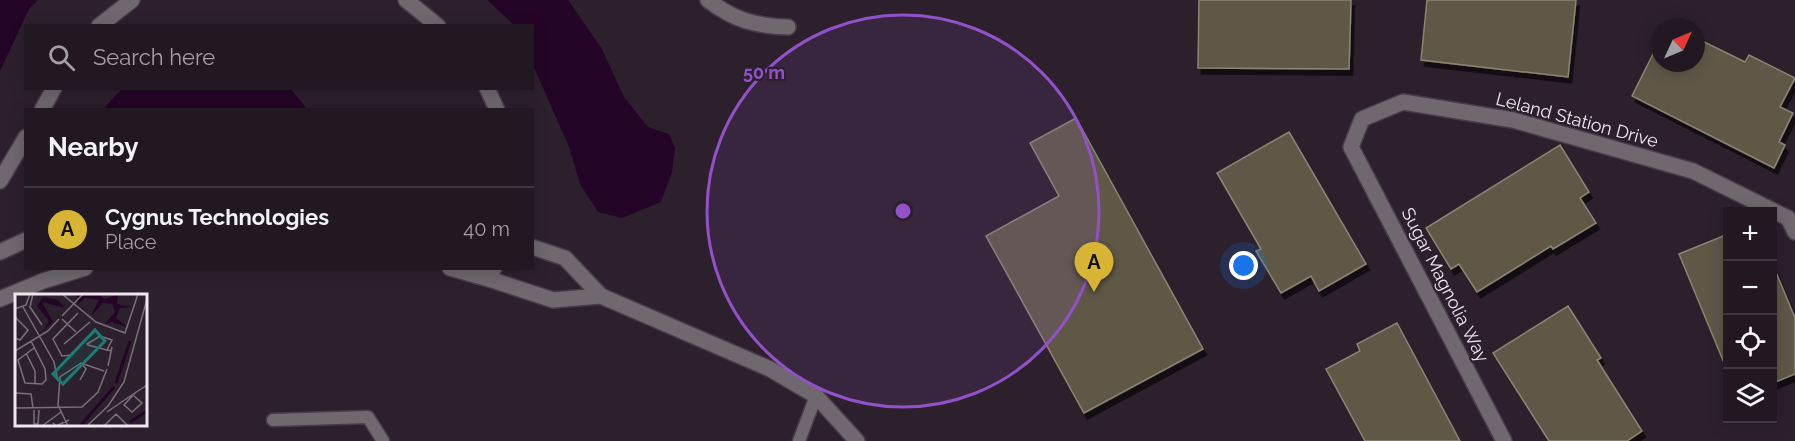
<!DOCTYPE html>
<html lang="en">
<head>
<meta charset="utf-8">
<style>
  :root { --surface:#211821; --page:#2d252e; --text:#f1f3f6; --muted:#a2a0a5; --line:#3e373f; --accent:#d7b434 }
  body { margin:0; font-family:Raleway,sans-serif; background:var(--page); color:var(--text) }
  .controls { position:absolute; right:18px; bottom:18px; display:grid; overflow:hidden; border-radius:0px; box-shadow:0 3px 15px #0003 }
  .controls button { width:54px; height:54px; display:grid; place-items:center; padding:0; border:0; border-bottom:2px solid var(--line); background:var(--surface); color:var(--text); font:30px sans-serif }
  .compass { position:absolute; left:1651px; top:18px; width:54px; height:54px; border-radius:50%; background:var(--surface); box-shadow:0 3px 15px #0003; rotate:46deg }
  .you { position:absolute; left:1244px; top:266px; width:21px; height:21px; margin:-15px; border:4px solid #fff; border-radius:50%; background:#1a73e8; box-shadow:0 0 0 9px #1a73e833 }
  .badge { display:grid; place-items:center; width:39px; height:39px; border-radius:50%; background:var(--accent); color:#111; font-size:20px; font-weight:700 }
  .pin { position:absolute; translate:-50% -50px; filter:drop-shadow(0 2px 3px #0008) }
  .pin::after { content:''; position:absolute; top:32px; width:21px; height:18px; background:inherit; clip-path:polygon(0 0,100% 0,50% 100%) }
  .list { margin:0; padding:0; list-style:none }
  h2 { display:flex; justify-content:space-between; align-items:center; height:78px; margin:0; padding:0 24px; font-size:26px }
  h2 small { font-size:20px; font-weight:400; color:var(--muted) }
  .list li { display:grid; grid-template-columns:39px 1fr auto; gap:18px; align-items:center; box-sizing:border-box; height:84px; padding:0 24px; border-top:2px solid var(--line) }
  .list b { display:block; font-size:22px; white-space:nowrap }
  .list p { margin:0; font-size:20px; white-space:nowrap; color:var(--muted) }
  .list em { font-size:20px; font-style:normal; color:var(--muted) }
  .icon { flex:none; width:33px; height:33px; fill:none; stroke:currentColor; stroke-width:2; stroke-linecap:round; stroke-linejoin:round }
  .map { position:relative; flex:none; width:1795px; height:441px; overflow:hidden }
  .search { position:absolute; background:var(--surface); box-shadow:0 3px 15px #0003; left:24px; top:24px; width:510px; height:66px; display:flex; align-items:center; gap:15px; box-sizing:border-box; padding:0 21px; border-radius:0px; color:var(--muted); font-size:22px }
  .panel { position:absolute; background:var(--surface); box-shadow:0 3px 15px #0003; left:24px; top:108px; width:510px; height:162px; border-radius:0px }
  .map>svg:first-child { display:block }
  .water { fill:#250527 }
  .building { fill:#5e5847; stroke:#8b8572; stroke-width:1.5; filter:url(#shadow) }
  .lines { fill:none; stroke-linecap:round; stroke-linejoin:round }
  .service-casing { stroke:#473c47; stroke-width:15 }
  .minor-casing { stroke:#473c47; stroke-width:18 }
  .tertiary-casing { stroke:#473c47; stroke-width:18 }
  .service { stroke:#6f696f; stroke-width:12 }
  .minor { stroke:#6f696f; stroke-width:15 }
  .tertiary { stroke:#6f696f; stroke-width:15 }
  .ring { fill:none; stroke:#9251c9; stroke-width:3 }
  .labels { text-anchor:middle; stroke-width:4.5; stroke-linejoin:round; paint-order:stroke }
  .street-label { font-size:18px; fill:#efe7ef; stroke:#2c202c }
  .inset-river { fill:none; stroke:#250527; stroke-width:3 }
  .inset-road { fill:none; stroke:#7a707a; stroke-width:1.5 }
  .view { fill:#1a7c74; fill-opacity:0.15; stroke:#1a7c74; stroke-width:3 }
  .inset-edge { fill:none; stroke:#efe7ef; stroke-width:3 }
  .centre { fill:#9251c9; stroke:#2c202c; stroke-width:3 }
  .ring-label { font-size:18px; text-anchor:middle; font-weight:bold; fill:#9251c9; stroke:#2c202c; stroke-width:4.5; stroke-linejoin:round; paint-order:stroke }
</style>
</head>
<body>
<div class="map">
<svg width="1795" height="441" viewBox="0 0 1795 441">
  <defs>
    <filter id="shadow"><feDropShadow dx="3.5" dy="6" stdDeviation="0" flood-color="#0009"/></filter>
  </defs>
  <rect width="100%" height="100%" fill="#2c202c"/>
  <path class="water" d="M0 0H38L29 9 0 71Z
    M487 0H568L602 49 624 97 648 127 669 134 675 148 672 172 661 202 622 218 598 212 580 184 569 147 533 65 532 26 514 25Z
    M122 89H291L307 109H103Z"/>
  <path class="building" d="M1199 0H1351L1349 69 1198 68Z
    M1427 0H1576L1568 77 1421 60Z
    M1696 38 1745 62 1749 55 1795 78 1780 107 1793 113 1779 142 1785 145 1774 168 1632 96 1660 40V63H1696Z
    M1076 118 1203 349 1084 413 986 236 1059 196 1030 143Z
    M1289 132 1366 264 1319 291 1311 276 1281 293 1256 251 1261 249 1217 173Z
    M1560 145 1589 192 1580 198 1596 223 1553 249 1551 246 1477 292 1459 264 1451 269 1426 228Z
    M1728 234V370H1727L1679 254Z
    M1773 265 1795 318V374L1773 383Z
    M1568 306 1601 358 1597 360 1642 431 1627 441H1549L1493 353Z
    M1397 323 1460 441H1365L1326 369 1360 351 1357 344Z"/>
  <g class="lines">
    <defs>
      <path id="service" d="M273 420 368 417 383 441
        M799 441 816 396"/>
      <path id="minor" d="M708 0C734 20 755 26 788 27
        M532 247 565 258 601 296 770 369 816 396 857 441
        M489 279 553 300 601 296
        M1504 441 1351 147 1362 119 1403 102 1513 120 1693 171 1788 218 1795 232"/>
      <path id="tertiary" d="M406 0 438 26
        M99 26 132 0
        M487 88 497 110
        M42 110 54 88
        M0 181 26 137
        M0 252 26 240
        M450 268 489 279 494 268
        M0 299 43 281 85 268"/>
    </defs>
    <use href="#service" class="service-casing"/>
    <use href="#minor" class="minor-casing"/>
    <use href="#tertiary" class="tertiary-casing"/>
    <use href="#service" class="service"/>
    <use href="#minor" class="minor"/>
    <use href="#tertiary" class="tertiary"/>
  </g>
  <circle cx="903" cy="211" r="196" fill="#9251c9" fill-opacity=".12"/>
  <circle class="ring" cx="903" cy="211" r="196"/>
  <g class="labels">
    <g class="street-label">
      <text transform="translate(1577 120) rotate(15)" y="6">Leland Station Drive</text>
      <text transform="translate(1445 285) rotate(63)" y="6">Sugar Magnolia Way</text>
    </g>
  </g>
  <g transform="translate(15 294)">
    <rect width="132" height="132" fill="#2c202c"/>
    <path d="M59 0H83L90 5 103 0 102 10 117 13 105 14 101 24 112 33 97 28 90 30 100 18 97 10 88 9 76 22 84 6 70 4 62 11 64 5ZM28 3 43 6 50 14 27 8 38 28 29 36 34 27 22 12Z" fill="#250527"/>
    <path class="inset-river" d="M101 89 115 47M115 128 132 117M65 132 99 93"/>
    <path class="inset-road" d="M18 0 15 13 27 31M47 0 81 28 110 39 123 0M8 13 39 68 43 87M0 15 11 11 15 0M47 22 68 0M0 23 13 36 5 46 0 44M47 25 61 38M16 47 30 75 31 86 27 90 10 89 3 66 19 54M49 50 75 28M92 56 97 46 85 42 72 50 73 51 92 56 97 57M0 57 33 37 44 25M11 59 20 77V90M57 61 47 62 38 45 63 19M93 72 97 53M65 86 71 75 67 70M0 99 16 100 18 114M119 102 127 109 117 118 109 111 121 98M108 107 132 91M0 114 67 113 83 98 92 75M19 116V130H23L24 116M92 118 108 107M38 129 41 132 54 126M27 132 46 118M53 132 43 111 45 83 66 69 89 77M72 132 93 112 109 88 132 5M89 132 101 120 113 132"/>
    <path class="view" d="M80 36 90 47 48 90 38 80Z"/>
    <rect width="132" height="132" class="inset-edge"/>
  </g>
  <circle cx="903" cy="211" r="9" class="centre"/>
  <g class="ring-label">
    <text x="764" y="79">50 m</text>
  </g>
</svg>
<div class="controls">
<button>+</button>
<button>−</button>
<button><svg class="icon" aria-label="locate" viewBox="0 0 24 24"><circle cx="12" cy="12" r="6"/><path d="M12 2v4M12 18v4M2 12h4M18 12h4"/></svg></button>
<button><svg class="icon" aria-label="layers" viewBox="0 0 24 24"><path d="M12 4l9 5-9 5-9-5zM3 14l9 5 9-5"/></svg></button>
</div>
<svg class="compass" viewBox="-18 -18 36 36"><path d="M0-13l5 13h-10z" fill="#e53935"/><path d="M0 13l5-13h-10z" fill="#a2a0a5"/></svg>
<div class="you"></div>
<div class="pin badge" style="left:1094px;top:292px">A</div>
<div class="search"><svg class="icon" aria-label="search" viewBox="0 0 24 24"><circle cx="10" cy="10" r="6"/><path d="M15 15l6 6"/></svg>Search here</div>
<section class="panel">
<h2>Nearby<small></small></h2>
<ul class="list">
<li><span class="badge">A</span><div><b>Cygnus Technologies</b><p>Place</p></div><em>40 m</em></li>
</ul>
</section>
</div>
</body>
</html>
